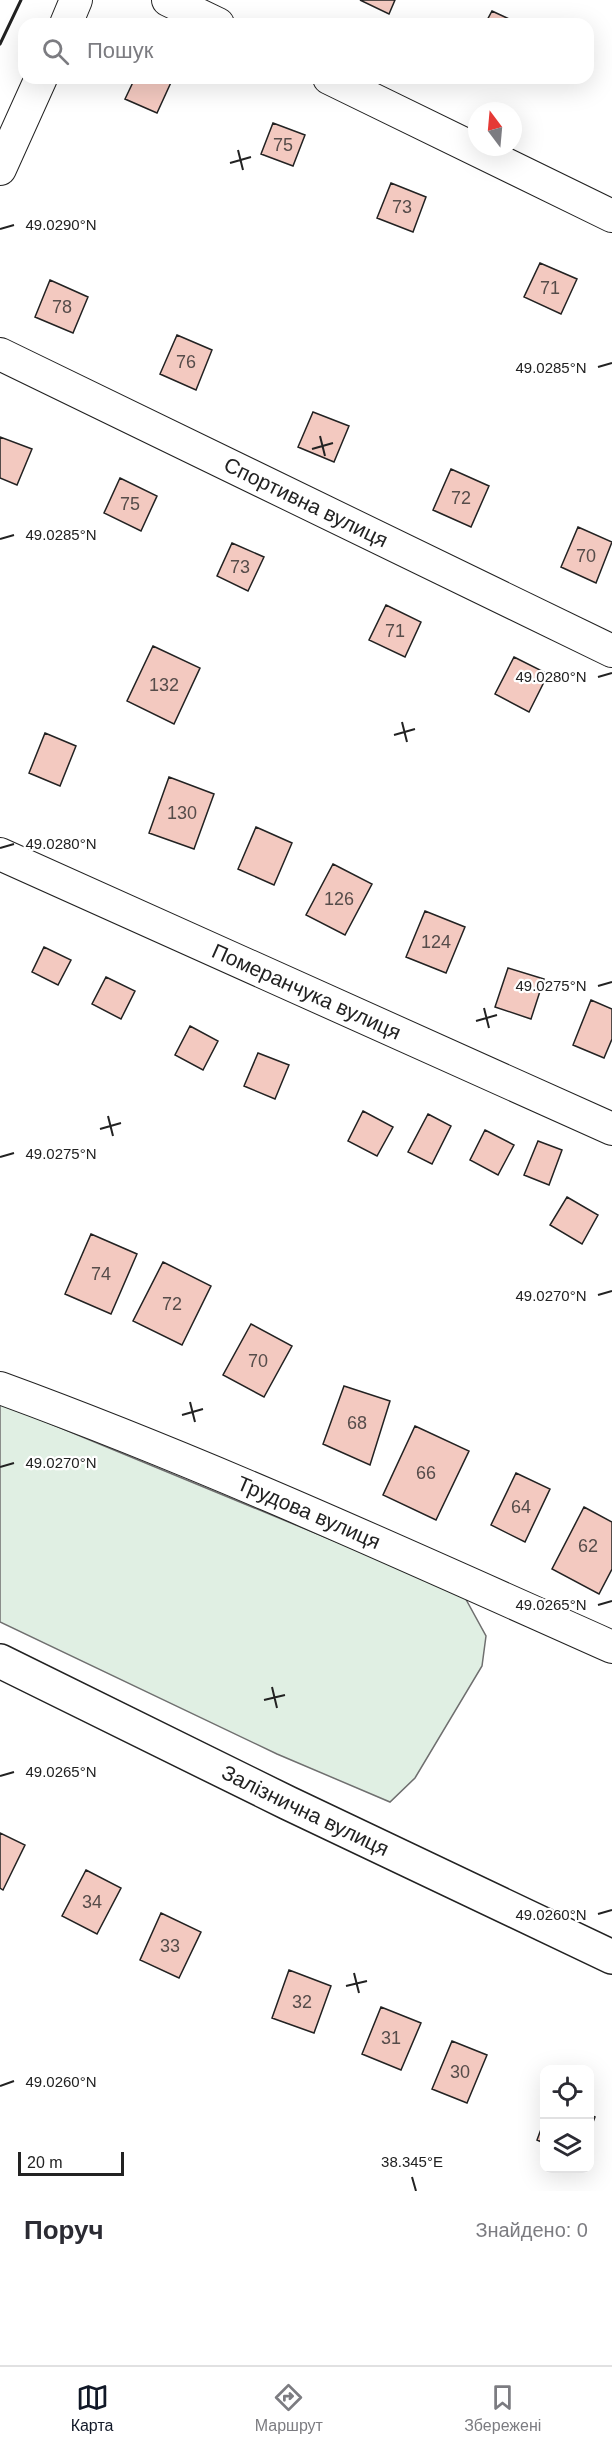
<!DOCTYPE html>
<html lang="uk">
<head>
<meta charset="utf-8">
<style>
  :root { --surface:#fff; --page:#f2f2f3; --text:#2b2b33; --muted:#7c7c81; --line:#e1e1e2; --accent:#111827 }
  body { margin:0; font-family:Helvetica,sans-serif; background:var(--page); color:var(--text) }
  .controls { position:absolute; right:18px; bottom:18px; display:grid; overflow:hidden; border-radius:12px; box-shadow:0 6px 24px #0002 }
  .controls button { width:54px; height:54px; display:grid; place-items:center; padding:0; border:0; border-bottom:2px solid var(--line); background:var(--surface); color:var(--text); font:30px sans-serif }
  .compass { position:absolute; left:468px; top:102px; width:54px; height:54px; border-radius:50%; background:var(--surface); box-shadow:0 6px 24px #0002; rotate:344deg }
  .scale { position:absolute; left:18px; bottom:15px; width:106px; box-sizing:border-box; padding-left:6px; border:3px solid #222; border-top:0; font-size:16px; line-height:21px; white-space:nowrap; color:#222; -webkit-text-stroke:4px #fff; paint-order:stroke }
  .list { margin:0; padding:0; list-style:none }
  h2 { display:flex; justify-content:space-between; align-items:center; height:78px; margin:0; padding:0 24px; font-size:26px }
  h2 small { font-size:20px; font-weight:400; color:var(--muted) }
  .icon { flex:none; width:33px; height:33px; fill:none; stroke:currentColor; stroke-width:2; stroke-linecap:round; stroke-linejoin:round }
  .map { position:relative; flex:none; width:612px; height:2191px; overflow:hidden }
  .search { position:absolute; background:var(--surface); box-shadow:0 6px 24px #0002; left:18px; right:18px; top:18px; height:66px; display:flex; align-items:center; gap:15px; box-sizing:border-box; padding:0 21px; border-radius:18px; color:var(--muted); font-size:22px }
  .sheet { height:174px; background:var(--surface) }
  nav { display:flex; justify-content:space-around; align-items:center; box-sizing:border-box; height:84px; border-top:2px solid var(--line); background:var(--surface); font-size:16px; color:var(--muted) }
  nav a { display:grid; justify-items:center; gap:3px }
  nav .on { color:var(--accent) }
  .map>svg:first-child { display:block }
  .green { fill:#e0efe3; stroke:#6f6f6f; stroke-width:1.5 }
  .building { fill:#f3c9c0; stroke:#222; stroke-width:1.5 }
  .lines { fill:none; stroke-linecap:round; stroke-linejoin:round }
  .minor-casing { stroke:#222; stroke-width:34 }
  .primary-casing { stroke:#222; stroke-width:36 }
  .minor { stroke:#fff; stroke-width:32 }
  .primary { stroke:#fff; stroke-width:33 }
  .wall { stroke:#222; stroke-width:3 }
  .ticks { fill:none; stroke:#222; stroke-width:2 }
  .labels { text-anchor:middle; stroke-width:4.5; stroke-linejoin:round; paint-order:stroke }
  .number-label { font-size:18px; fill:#564c4a }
  .street-label { font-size:21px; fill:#222; stroke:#fff }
  .ticks-label { font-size:15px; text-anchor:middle; fill:#222; stroke:#fff; stroke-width:4.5; stroke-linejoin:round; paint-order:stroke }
</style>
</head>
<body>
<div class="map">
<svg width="612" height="2191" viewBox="0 0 612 2191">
  <rect width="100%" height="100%" fill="#fff"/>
  <path class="green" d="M0 1403 463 1594 486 1636 482 1666 415 1778 390 1802 277 1754 0 1622Z"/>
  <path class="building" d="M360 0H395L389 14Z
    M492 11 520 24H485Z
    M135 78H173L157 113 125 99Z
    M273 123 305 135 293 166 261 154Z
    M391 183 426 197 413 232 377 218Z
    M540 263 577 279 561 314 524 297Z
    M50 280 88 297 73 333 35 317Z
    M177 335 212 350 196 390 160 374Z
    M313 412 349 426 334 462 298 447Z
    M0 437 32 449 17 485 0 478Z
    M451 469 489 486 471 527 433 510Z
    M120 478 157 496 141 531 104 513Z
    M578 527 612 542 596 583 561 567Z
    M232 543 264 557 248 591 217 576Z
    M386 605 421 622 405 657 369 640Z
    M153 646 200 668 174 724 127 701Z
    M514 657 548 674 529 712 495 694Z
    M45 733 76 746 60 786 29 773Z
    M169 777 214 794 194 849 149 833Z
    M256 827 292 843 274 885 238 869Z
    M333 864 372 884 345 935 306 915Z
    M425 911 465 927 446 973 406 957Z
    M44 947 71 960 58 985 32 972Z
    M508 968 544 979 531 1019 495 1007Z
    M106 977 135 991 121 1019 92 1004Z
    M591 1000 612 1009V1039L604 1058 573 1045Z
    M190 1026 218 1041 203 1070 175 1055Z
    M258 1053 289 1065 275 1099 244 1086Z
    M363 1111 393 1127 377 1156 348 1141Z
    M428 1114 451 1126 432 1164 408 1152Z
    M485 1130 514 1145 498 1175 470 1160Z
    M538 1141 562 1150 549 1185 524 1175Z
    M567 1197 598 1215 582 1244 550 1225Z
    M91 1234 137 1254 111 1314 65 1294Z
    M163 1262 211 1286 182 1345 133 1321Z
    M251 1324 292 1346 264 1397 223 1375Z
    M344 1386 390 1401 370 1465 323 1444Z
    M415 1426 469 1451 436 1520 383 1495Z
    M516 1473 550 1489 525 1542 491 1525Z
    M584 1507 612 1522V1569L599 1594 552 1569Z
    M0 1833 25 1845 3 1890 0 1888Z
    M86 1870 121 1888 97 1934 62 1916Z
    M161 1913 201 1932 179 1978 140 1960Z
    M289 1970 331 1986 314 2033 272 2018Z
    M381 2007 421 2023 401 2070 362 2054Z
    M452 2041 487 2055 467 2103 432 2089Z
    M590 2115 595 2117 590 2130Z
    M544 2121V2143L537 2140Z"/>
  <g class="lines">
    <defs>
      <g id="minor">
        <path d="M168 0 218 24"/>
        <path d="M66 24 76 0"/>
        <path d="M329 78 612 216"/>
        <path d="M0 169 41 78"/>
        <path id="s1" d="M0 354 612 651"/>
        <path id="s2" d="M0 854 612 1129"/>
        <path id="s3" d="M0 1388C208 1464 410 1557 612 1647"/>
      </g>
      <g id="primary">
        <path id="s4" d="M0 1661 288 1803 612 1957"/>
      </g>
    </defs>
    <use href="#minor" class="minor-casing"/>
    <use href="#primary" class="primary-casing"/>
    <use href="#minor" class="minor"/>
    <use href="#primary" class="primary"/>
    <path class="wall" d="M0 44 21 0"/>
  </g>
  <path class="ticks" d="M238 150 243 170M230 163 251 157M0 229 14 225M598 367 612 363M320 436 325 456M312 449 333 443M0 539 14 535M598 677 612 673M402 722 407 742M394 735 415 729M0 848 14 844M598 986 612 982M484 1008 489 1028M476 1021 497 1015M108 1116 113 1136M100 1129 121 1123M0 1157 14 1153M598 1295 612 1291M190 1402 195 1422M182 1415 203 1409M0 1467 14 1463M598 1605 612 1601M272 1687 277 1708M264 1700 285 1695M0 1776 14 1772M598 1914 612 1910M354 1973 359 1993M346 1986 367 1981M0 2086 14 2081M412 2177 416 2191"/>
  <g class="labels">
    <g class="number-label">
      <text x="283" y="151">75</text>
      <text x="402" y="213">73</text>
      <text x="550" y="294">71</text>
      <text x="62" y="313">78</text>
      <text x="186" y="368">76</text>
      <text x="461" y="504">72</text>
      <text x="130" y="510">75</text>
      <text x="586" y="562">70</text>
      <text x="240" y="573">73</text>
      <text x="395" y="637">71</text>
      <text x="164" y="691">132</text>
      <text x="182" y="819">130</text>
      <text x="339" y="905">126</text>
      <text x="436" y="948">124</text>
      <text x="101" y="1280">74</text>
      <text x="172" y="1310">72</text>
      <text x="258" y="1367">70</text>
      <text x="357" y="1429">68</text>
      <text x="426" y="1479">66</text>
      <text x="521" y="1513">64</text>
      <text x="588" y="1552">62</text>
      <text x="92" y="1908">34</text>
      <text x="170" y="1952">33</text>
      <text x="302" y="2008">32</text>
      <text x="391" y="2044">31</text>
      <text x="460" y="2078">30</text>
    </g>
    <g class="street-label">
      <text dy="7" stroke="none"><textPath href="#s1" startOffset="340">Спортивна вулиця</textPath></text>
      <text dy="7" stroke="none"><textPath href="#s2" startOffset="336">Померанчука вулиця</textPath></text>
      <text dy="7" stroke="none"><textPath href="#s3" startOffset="333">Трудова вулиця</textPath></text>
      <text dy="7" stroke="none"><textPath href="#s4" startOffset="340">Залізнична вулиця</textPath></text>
    </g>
  </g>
  <g class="ticks-label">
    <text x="61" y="230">49.0290°N</text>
    <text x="551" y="373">49.0285°N</text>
    <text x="61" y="540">49.0285°N</text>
    <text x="551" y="682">49.0280°N</text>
    <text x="61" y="849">49.0280°N</text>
    <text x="551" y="991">49.0275°N</text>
    <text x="61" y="1159">49.0275°N</text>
    <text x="551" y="1301">49.0270°N</text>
    <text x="61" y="1468">49.0270°N</text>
    <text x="551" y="1610">49.0265°N</text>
    <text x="61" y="1777">49.0265°N</text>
    <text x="551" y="1920">49.0260°N</text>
    <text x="61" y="2087">49.0260°N</text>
    <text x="412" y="2167">38.345°E</text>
  </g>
</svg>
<div class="controls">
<button><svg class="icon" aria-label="locate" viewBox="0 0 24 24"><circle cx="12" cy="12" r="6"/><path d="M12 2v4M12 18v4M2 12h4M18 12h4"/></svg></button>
<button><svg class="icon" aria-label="layers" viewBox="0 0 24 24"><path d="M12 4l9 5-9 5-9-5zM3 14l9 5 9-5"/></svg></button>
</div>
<svg class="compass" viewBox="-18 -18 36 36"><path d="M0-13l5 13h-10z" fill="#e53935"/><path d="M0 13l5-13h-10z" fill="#7c7c81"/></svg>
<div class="scale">20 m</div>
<div class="search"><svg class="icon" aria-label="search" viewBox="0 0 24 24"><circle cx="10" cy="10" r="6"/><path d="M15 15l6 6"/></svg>Пошук</div>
</div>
<section class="sheet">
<h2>Поруч<small>Знайдено: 0</small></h2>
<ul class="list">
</ul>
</section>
<nav>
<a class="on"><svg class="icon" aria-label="map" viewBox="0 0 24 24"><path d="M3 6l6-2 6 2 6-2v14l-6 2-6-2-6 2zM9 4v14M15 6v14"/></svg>Карта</a>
<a><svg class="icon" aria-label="directions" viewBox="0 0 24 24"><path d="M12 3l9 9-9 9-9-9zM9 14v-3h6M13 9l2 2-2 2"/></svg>Маршрут</a>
<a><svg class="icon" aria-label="saved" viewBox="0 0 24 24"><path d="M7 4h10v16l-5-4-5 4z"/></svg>Збережені</a>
</nav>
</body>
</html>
